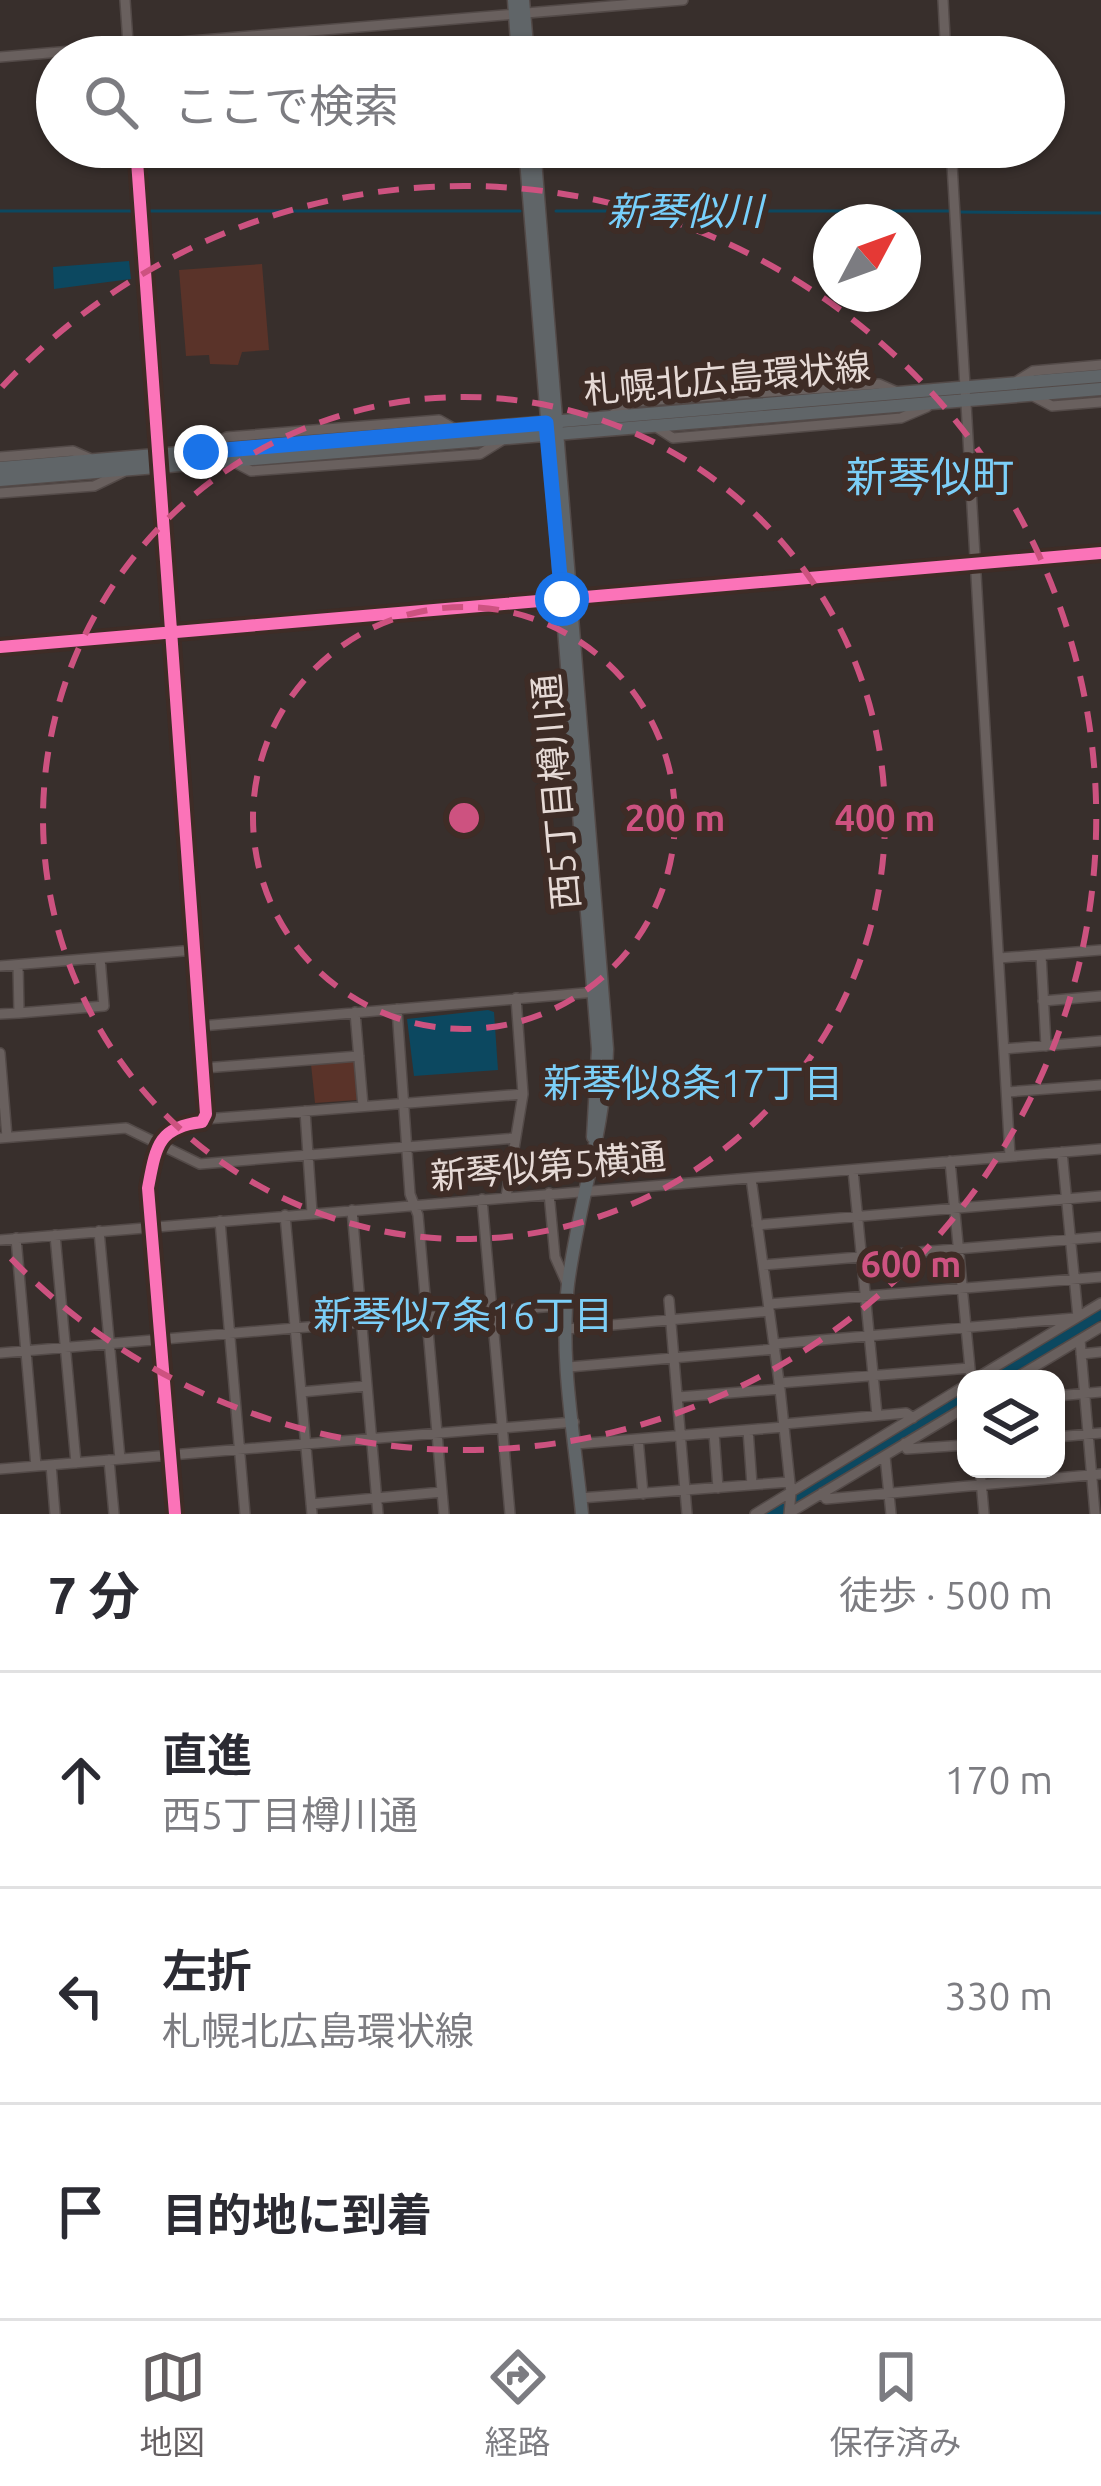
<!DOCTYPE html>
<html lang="ja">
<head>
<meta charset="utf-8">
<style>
  :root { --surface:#fff; --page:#f7f7f7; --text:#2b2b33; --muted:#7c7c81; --line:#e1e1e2; --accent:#645f61 }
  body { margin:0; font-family:Ubuntu,"Noto Sans JP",sans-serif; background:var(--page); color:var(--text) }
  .controls { position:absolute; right:36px; bottom:36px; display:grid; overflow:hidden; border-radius:24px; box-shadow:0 3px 9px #0004 }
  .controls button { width:108px; height:108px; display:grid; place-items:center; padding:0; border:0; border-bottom:3px solid var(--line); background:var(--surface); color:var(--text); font:60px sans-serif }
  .compass { position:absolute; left:813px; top:204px; width:108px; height:108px; border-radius:50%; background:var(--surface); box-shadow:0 3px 9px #0004; rotate:49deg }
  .stop { position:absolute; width:36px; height:36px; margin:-27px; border:9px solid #1a73e8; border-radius:50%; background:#fff }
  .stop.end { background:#1a73e8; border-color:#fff; box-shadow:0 3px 12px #0008 }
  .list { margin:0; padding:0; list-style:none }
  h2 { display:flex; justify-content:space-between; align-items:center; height:156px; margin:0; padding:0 48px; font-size:51px }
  h2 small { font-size:39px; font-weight:400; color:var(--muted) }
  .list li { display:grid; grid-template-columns:78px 1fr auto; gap:36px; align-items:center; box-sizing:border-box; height:216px; padding:0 48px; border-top:3px solid var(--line) }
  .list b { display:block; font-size:45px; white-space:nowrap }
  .list p { margin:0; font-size:39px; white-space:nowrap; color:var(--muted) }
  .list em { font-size:39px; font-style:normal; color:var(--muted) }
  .icon { flex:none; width:66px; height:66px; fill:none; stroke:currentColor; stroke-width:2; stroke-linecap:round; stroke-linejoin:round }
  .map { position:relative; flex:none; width:1101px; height:1514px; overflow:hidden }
  .search { position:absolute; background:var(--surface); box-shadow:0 3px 9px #0004; left:36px; right:36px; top:36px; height:132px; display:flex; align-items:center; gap:30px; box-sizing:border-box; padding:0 42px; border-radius:66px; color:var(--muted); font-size:45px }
  .sheet { height:804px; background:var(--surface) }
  nav { display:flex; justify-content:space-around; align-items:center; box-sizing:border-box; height:168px; border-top:3px solid var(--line); background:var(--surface); font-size:33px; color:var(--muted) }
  nav a { display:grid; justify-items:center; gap:6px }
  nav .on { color:var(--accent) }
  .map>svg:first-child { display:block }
  .green { fill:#5a3329 }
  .water { fill:#0c4860 }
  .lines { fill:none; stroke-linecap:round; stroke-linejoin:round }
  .stream { stroke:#0c4860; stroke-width:3 }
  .river { stroke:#0c4860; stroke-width:12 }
  .minor-casing { stroke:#534a48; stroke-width:12 }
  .major-casing { stroke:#534a48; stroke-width:15 }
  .minor { stroke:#69605e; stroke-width:9 }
  .major { stroke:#606568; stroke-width:12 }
  .cycleway-casing { stroke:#3e2c26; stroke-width:20 }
  .cycleway { stroke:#fb73b8; stroke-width:12 }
  .route { stroke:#1a73e8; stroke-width:15 }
  .ring { fill:none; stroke:#cd5280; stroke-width:6; stroke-dasharray:21 15 }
  .labels { text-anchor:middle; stroke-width:12; stroke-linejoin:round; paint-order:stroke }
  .street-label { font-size:36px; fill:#e6dad6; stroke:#3e2c26 }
  .water-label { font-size:39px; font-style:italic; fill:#78d0fc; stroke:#3e2c26 }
  .neighbourhood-label { font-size:39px; fill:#7ccff8; stroke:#3e2c26 }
  .quarter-label { font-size:42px; fill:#7ccff8; stroke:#3e2c26 }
  .centre { fill:#cd5280; stroke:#3e2c26; stroke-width:6 }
  .ring-label { font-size:36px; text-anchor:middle; font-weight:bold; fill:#cd5280; stroke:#3e2c26; stroke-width:12; stroke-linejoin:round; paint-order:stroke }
</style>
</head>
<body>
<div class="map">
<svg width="1101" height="1514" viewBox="0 0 1101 1514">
  <rect width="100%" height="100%" fill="#382f2c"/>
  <path class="green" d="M262 264 269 350 242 352 238 365 210 364 209 355 186 356 179 270Z
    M354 1059 357 1100 315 1103 311 1064Z"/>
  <path class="water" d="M129 261 131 279 54 289 53 267Z
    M488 1010 494 1012 498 1070 414 1076 407 1019Z"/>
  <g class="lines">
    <path class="stream" d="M0 211H136
      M146 211H520
      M556 211H950
      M960 212 1101 213"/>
    <path class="river" d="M992 1379 1101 1313
      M771 1514 966 1395"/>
    <defs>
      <path id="minor" d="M125 0 129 57
        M943 0 946 57
        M0 57 683 0
        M136 147 206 1114 202 1122C158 1127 156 1146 148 1188L175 1514
        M951 147 1010 1156
        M1017 381 1033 371 1101 365
        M1031 395 1052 406 1101 402
        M612 415 631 402 879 384 895 391
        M656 427 673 438 901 418 927 407
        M206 449 227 437 439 420 453 428
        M0 457 73 451 89 458
        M232 461 251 471 480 454 501 441
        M0 493 94 486 123 472
        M0 647 1101 553
        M1041 955 1046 1046
        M999 958 1101 950
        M0 966 195 950
        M1043 1001 1101 996
        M397 1009 410 1194 418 1215 444 1514
        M355 1012 363 1106
        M19 1013 104 1006 100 958
        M0 1014 19 1013 18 965
        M201 1026 596 992
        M1004 1049 1101 1041
        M0 1053 7 1137
        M204 1068 359 1056
        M1007 1092 1101 1085
        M305 1111 312 1213
        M205 1119 523 1094
        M0 1138 126 1128 200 1164 515 1138
        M1062 1152 1078 1317
        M950 1161 971 1379
        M853 1170 877 1415
        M751 1178 780 1389 791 1493 789 1514
        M549 1193 555 1257 568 1286
        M506 1197 523 1094 516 998
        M482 1199 510 1514
        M352 1210 378 1514
        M285 1215 312 1514
        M220 1221 245 1514
        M757 1225 1101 1196
        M99 1231 120 1459
        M55 1235 76 1463
        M16 1238 36 1466
        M0 1240 1101 1149
        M763 1265 1101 1237
        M669 1300 687 1514
        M769 1304 1101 1277
        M567 1329 769 1311
        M1080 1340 1095 1514
        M774 1344 1075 1318
        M0 1353 567 1305
        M1081 1354 1101 1352
        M569 1367 775 1349
        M975 1379 1101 1303
        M1014 1379 1101 1327
        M779 1383 970 1368
        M301 1392 367 1386
        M1056 1396 1101 1392
        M678 1397 780 1389
        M784 1424 906 1413 913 1418
        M748 1430 752 1485
        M714 1433 718 1488
        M1056 1437 1101 1433
        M638 1439 643 1494
        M905 1443 907 1449 966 1445
        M576 1444 784 1427
        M885 1456 891 1514
        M109 1460 114 1514
        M51 1465 55 1514
        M0 1469 574 1422
        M980 1469 984 1514
        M822 1493 826 1499 1101 1474
        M580 1498 789 1482
        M311 1504 442 1492
        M791 1512 966 1407
        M755 1514 966 1385"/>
      <path id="major" d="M514 0 518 57
        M523 0 528 57
        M525 147 598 1049 593 1137
        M534 147 607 1049C605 1129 578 1205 568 1284 559 1359 575 1440 582 1514
        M0 468 1101 376
        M0 480 1101 389"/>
    </defs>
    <use href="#minor" class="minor-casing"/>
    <use href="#major" class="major-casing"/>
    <use href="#minor" class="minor"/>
    <use href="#major" class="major"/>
    <defs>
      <path id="cycleway" d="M136 147 206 1114 202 1122C158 1127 156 1146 148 1188L175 1514
        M0 647 1101 553"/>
    </defs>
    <use href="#cycleway" class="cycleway-casing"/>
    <use href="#cycleway" class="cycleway"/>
  </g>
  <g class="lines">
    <path class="route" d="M201 452 546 423 562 599"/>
  </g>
  <g class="ring">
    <circle cx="464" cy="818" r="211"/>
    <circle cx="464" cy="818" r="421"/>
    <path d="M2 387A632 632 0 1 1 2 1249"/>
  </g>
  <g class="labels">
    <g class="street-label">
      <text transform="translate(727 378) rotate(-5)" y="13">札幌北広島環状線</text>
      <text transform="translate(556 792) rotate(-95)" y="13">西5丁目樽川通</text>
      <text transform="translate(548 1166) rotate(-5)" y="13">新琴似第5横通</text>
    </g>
    <g class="water-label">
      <text x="685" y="225">新琴似川</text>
    </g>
    <g class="neighbourhood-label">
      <text x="693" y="1097">新琴似8条17丁目</text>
      <text x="463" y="1329">新琴似7条16丁目</text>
    </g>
    <g class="quarter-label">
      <text x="930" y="492">新琴似町</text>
    </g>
  </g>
  <circle cx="464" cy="818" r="18" class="centre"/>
  <g class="ring-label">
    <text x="675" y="831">200 m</text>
    <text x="885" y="831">400 m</text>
    <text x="911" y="1277">600 m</text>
  </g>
</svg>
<div class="controls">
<button><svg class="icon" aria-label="layers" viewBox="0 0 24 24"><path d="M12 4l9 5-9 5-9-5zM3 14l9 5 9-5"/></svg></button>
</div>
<svg class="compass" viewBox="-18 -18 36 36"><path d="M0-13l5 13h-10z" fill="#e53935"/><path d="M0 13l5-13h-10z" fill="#7c7c81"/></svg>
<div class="stop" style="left:562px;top:599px"></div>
<div class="stop end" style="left:201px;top:452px"></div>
<div class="search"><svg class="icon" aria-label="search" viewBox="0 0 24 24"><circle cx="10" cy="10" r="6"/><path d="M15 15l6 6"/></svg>ここで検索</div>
</div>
<section class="sheet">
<h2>7 分<small>徒歩 · 500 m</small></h2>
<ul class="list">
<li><svg class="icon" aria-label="ahead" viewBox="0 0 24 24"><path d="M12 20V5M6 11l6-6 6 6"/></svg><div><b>直進</b><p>西5丁目樽川通</p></div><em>170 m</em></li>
<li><svg class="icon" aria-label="left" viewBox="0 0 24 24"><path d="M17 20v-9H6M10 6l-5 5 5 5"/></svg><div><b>左折</b><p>札幌北広島環状線</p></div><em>330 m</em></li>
<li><svg class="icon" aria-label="arrive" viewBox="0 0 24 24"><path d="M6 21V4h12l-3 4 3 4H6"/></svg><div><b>目的地に到着</b></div></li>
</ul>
</section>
<nav>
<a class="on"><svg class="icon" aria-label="map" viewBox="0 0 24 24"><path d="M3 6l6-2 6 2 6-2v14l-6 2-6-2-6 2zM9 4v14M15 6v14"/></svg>地図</a>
<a><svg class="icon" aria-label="directions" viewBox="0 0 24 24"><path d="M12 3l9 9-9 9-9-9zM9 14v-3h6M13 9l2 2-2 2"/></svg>経路</a>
<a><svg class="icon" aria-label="saved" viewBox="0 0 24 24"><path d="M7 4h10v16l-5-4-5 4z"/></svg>保存済み</a>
</nav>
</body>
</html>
